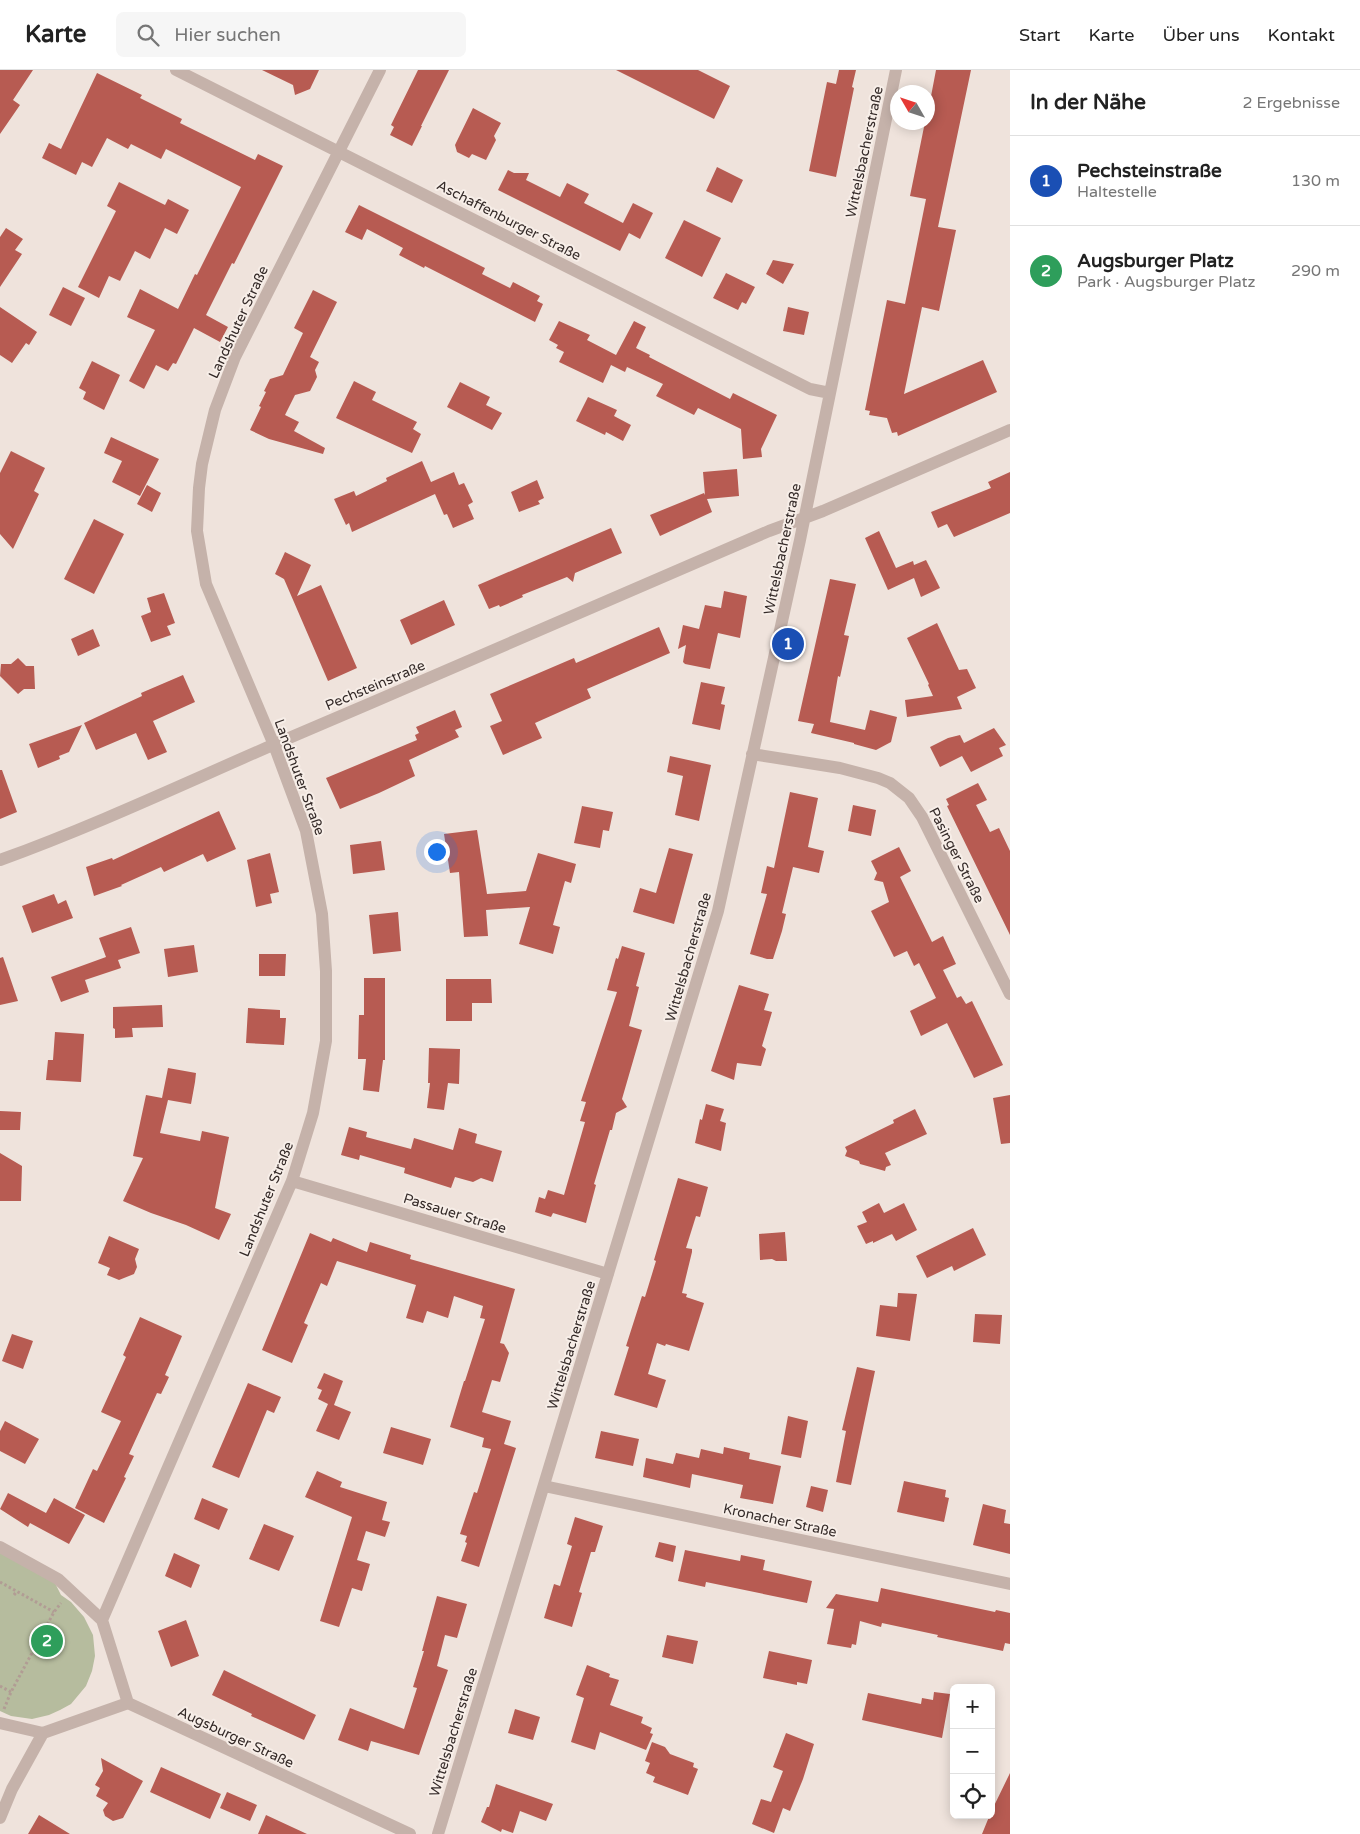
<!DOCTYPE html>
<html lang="de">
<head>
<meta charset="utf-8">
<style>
  :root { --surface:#fff; --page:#f6f6f6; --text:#222; --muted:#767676; --line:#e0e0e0; --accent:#23504d }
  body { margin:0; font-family:"Varela Round",sans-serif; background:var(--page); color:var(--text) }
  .controls { position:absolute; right:15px; bottom:15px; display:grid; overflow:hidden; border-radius:8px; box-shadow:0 2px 12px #0003 }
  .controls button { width:45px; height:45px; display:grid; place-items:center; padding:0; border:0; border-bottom:1px solid var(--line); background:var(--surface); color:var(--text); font:25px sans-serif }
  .compass { position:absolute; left:890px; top:15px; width:45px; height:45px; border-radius:50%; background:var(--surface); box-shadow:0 2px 12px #0003; rotate:309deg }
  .you { position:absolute; left:436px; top:781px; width:18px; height:18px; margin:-12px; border:4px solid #fff; border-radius:50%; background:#1a73e8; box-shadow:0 0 0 8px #1a73e833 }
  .badge { display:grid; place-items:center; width:32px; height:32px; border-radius:50%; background:var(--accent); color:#fff; font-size:16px; font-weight:700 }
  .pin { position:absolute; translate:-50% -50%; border:2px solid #fff; box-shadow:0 1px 5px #0006 }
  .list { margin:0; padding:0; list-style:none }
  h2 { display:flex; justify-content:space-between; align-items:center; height:65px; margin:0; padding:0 20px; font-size:21px }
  h2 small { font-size:16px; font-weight:400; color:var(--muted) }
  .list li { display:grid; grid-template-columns:32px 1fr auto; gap:15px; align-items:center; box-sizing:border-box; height:90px; padding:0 20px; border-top:1px solid var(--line) }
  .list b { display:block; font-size:19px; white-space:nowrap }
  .list p { margin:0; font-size:16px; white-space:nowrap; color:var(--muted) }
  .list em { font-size:16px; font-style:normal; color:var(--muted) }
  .icon { flex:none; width:28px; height:28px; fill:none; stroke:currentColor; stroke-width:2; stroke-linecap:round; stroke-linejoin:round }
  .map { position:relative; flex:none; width:1010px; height:1764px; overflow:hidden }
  header { display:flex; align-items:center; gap:30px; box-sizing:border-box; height:70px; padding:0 25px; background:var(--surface); border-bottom:1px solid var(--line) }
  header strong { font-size:24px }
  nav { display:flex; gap:28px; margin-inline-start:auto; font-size:18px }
  .search { width:350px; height:45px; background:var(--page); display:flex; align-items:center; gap:12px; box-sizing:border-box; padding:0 18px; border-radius:8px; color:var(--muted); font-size:19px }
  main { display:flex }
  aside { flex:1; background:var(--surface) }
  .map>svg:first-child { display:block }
  .green { fill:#b6bc9e }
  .building { fill:#b75b52 }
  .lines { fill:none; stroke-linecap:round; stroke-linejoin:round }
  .path { stroke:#b19c94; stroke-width:3; stroke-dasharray:2.5 2.5; stroke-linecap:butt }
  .minor { stroke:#c5b2aa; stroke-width:12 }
  .labels { text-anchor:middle; stroke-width:4; stroke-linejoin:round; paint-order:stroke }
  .street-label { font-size:14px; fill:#342a28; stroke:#f7eee8 }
</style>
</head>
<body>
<header>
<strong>Karte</strong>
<div class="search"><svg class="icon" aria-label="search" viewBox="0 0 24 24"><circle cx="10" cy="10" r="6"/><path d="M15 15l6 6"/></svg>Hier suchen</div>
<nav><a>Start</a><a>Karte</a><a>Über uns</a><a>Kontakt</a></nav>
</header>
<main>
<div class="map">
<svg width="1010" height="1764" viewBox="0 0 1010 1764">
  <rect width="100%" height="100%" fill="#efe3dc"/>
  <path class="green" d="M0 1482 55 1513 61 1525 71 1532 84 1547 93 1565 95 1586 92 1601 86 1616 71 1634 60 1640 49 1645 32 1649 11 1646 0 1641Z"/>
  <path class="building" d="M0 0H33L13 30 20 35 0 64Z
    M262 0H319L310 19 295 25 293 15Z
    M418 0H449L421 56H422L412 76 390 65 394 57 391 55Z
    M616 0H698L730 16 714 49Z
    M839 0H856L852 17 854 18 836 107 809 101 827 12 836 14Z
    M936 0H971L938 157 956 160 939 241 922 237 904 324 983 290 997 322 898 366 897 362 892 363 887 348 869 345 870 341 865 340 887 230 905 234 926 129 910 126 925 52H928V42Z
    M97 3 142 25 140 28 182 49 180 53 255 90 258 84 283 96 234 194 232 193 206 245 228 257 220 272 194 258 176 294 173 293 168 301 156 295 144 319 129 311 155 260 127 247 140 219 178 239 195 204 197 205 241 117 166 79 161 89 131 74 128 79 107 68 92 97 82 92 76 105 42 88 49 73 61 79Z
    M473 38 501 53 494 66 496 70 486 90 472 84 469 88 457 82 455 75Z
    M717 97 743 110 732 133 706 121Z
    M508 100 514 103H529L526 110 560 127 567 113 589 124 584 133 623 153 633 133 653 143 640 169 629 163 620 181 498 120Z
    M119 112 165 135 168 129 189 140 177 164 165 158 150 189 135 181 120 211 109 206 99 228 78 217 116 141 107 136Z
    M359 135 485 198 482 204 510 218 513 212 540 226 537 231 543 234 535 252 425 196 424 198 399 185 403 178 367 159 362 170 345 162Z
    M684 150 721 168 702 207 665 188Z
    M6 158 23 169 15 180 22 184 0 217V167Z
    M773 190 794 194 783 214 766 204Z
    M726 203 755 217 746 234 742 232 738 240 713 228Z
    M63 217 85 228 71 256 49 245Z
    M313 220 337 232 310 287 319 292 315 300 317 307 310 321 295 325 285 345 299 352 294 361 325 378 323 384 269 369 250 360 261 337 259 336 266 322 264 321 270 309 283 305 303 263 294 258Z
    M0 237 37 262 29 275 26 273 12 293 0 285Z
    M788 237 809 242 804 265 783 261Z
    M559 251 590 265 587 270 616 285 634 251 646 257 636 278 650 285 649 287 730 329 733 323 777 345 761 379 762 387 743 389 741 359 698 338 694 345 656 326 663 314 627 297 625 302 611 295 603 313 559 292 564 282 556 278 558 275 549 270Z
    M92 291 120 305 104 340 83 329 86 322 79 318Z
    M354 311 376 322 372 330 417 352 413 359 421 364 412 383 336 348Z
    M460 312 490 327 486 335 502 343 492 360 447 337Z
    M588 327 617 340 614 346 631 355 623 371 606 362 605 365 576 351Z
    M111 367 159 389 140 426 112 412 122 391 104 383Z
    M11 381 45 398 34 421 39 424 13 479 0 464V403Z
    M422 391 431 412 454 402 459 415 464 413 473 432 468 435 474 449 453 458 447 444 444 445 435 424 352 462 349 453 346 455 334 429 354 421 356 426 387 411 386 408Z
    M737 399 739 426 707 429 712 442 660 466 650 445 704 423 705 425 703 402Z
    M1010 402V443L954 467 947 454 938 458 931 442 991 418 988 412Z
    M537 410 544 428 538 431 540 434 519 442 511 422Z
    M147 415 161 423 152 442 137 434Z
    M94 449 124 464 94 524 64 509Z
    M611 458 622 483 575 503 573 512 567 507 522 525 523 527 500 537 499 535 489 539 478 515Z
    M879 461 896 498 913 491 914 495 926 490 940 518 921 527 914 508 888 520 865 468Z
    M285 482 311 495 297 526 321 515 357 598 328 611 284 509 275 504Z
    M830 509 856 514 844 565 849 566 840 607 838 606 830 652 865 660 870 640 897 647 891 672 876 680 854 674V673L811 663 814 654 798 651Z
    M724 521 747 526 740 568 718 563 710 599 685 594 683 592 686 575 678 579 683 555 699 559 705 535 721 538Z
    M164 523 175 553 167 556 171 565 151 572 141 546 151 542 147 528Z
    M444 530 455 555 411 575 400 550Z
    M937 553 959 600 967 599 976 618 957 627 962 639 907 647 905 630 933 626 928 615 929 614 907 568Z
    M659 557 670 583 587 619 591 628 535 653 542 668 503 685 490 656 502 651 490 624 574 588 576 593Z
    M93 559 100 576 78 586 71 569Z
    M18 588 26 596H34L35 619H24L18 624 0 606 1 594H11Z
    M183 605 195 632 153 651 167 682 148 690 136 663 96 680 84 653 142 626 141 623Z
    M701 612 725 617 721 634 725 635 720 660 692 654Z
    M455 640 462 657 455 660 459 667 409 690 415 706 379 723 340 739 326 708 417 670 415 665 419 663 416 657Z
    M82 655 69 682 59 686 60 689 38 698 29 674Z
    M994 658 1006 675 999 678 1003 686 971 702 962 686 940 697 930 677 948 668 960 665 964 673Z
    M670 686 711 695 699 751 675 745 683 706 667 702Z
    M0 700H2L17 742 0 749Z
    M978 713 987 730 976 735 990 762 999 758 1010 781V865L947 736 949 735 946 729Z
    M790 722 818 728 808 777 824 781 819 803 793 797 782 843 786 844 782 861 773 889H767L750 884 767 824 761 823 767 796 774 798Z
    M853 735 876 740 871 766 848 761Z
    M582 736 613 742 609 761 603 760 600 778 574 773Z
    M219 741 236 779 207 792 203 784 164 802 161 797 121 815 122 816 94 826 86 797 112 788 113 790Z
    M477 760 487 824 526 821 538 783 576 794 571 813 565 811 553 855 560 857 553 884 519 874 530 837 486 840 488 866 464 867 459 802 450 803 444 764Z
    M381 771 385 800 353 804 350 775Z
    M899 777 911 801 900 807 932 872 943 866 956 894 943 900 957 928 961 926 966 934 972 931 1003 995 974 1008 947 953 921 966 910 941 936 928 919 893 914 896 907 881 894 887 871 841 889 832 883 812 874 810 877 803 871 791Z
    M669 778 693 784 674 854 633 842 640 818 656 823Z
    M270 783 279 822 270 824 272 833 256 837 247 790Z
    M54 824 58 834 66 830 73 848 32 863 22 836Z
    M398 842 401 881 373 884 369 845Z
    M131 857 140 883 118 890 121 898 85 910 89 922 61 932 51 907 106 887 99 868Z
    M194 875 198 902 168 907 164 879Z
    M622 876 645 883 636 916 639 917 629 956 642 960 622 1029 627 1037 616 1043 612 1060H610L594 1114 596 1115 586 1153 553 1143 551 1147 535 1142 539 1127 545 1129 548 1120 564 1125 585 1052 580 1051 586 1032 581 1031 617 922 607 920 616 888 618 889Z
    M259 884H286L285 906H259Z
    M3 887 18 931 0 935V888Z
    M364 908H385V990H383L379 1022 363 1020 366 989H358L359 945H364Z
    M446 909H491L492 933H472V951H446Z
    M739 915 769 924 764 940 772 942 762 976 766 979 761 996 737 993 734 1010 711 1001Z
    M162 935 163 957 132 958 133 967 115 968V959L113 958V937Z
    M248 938 280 940V948H286L284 975 246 973Z
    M55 962 84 964 81 1012 46 1010 48 990H53Z
    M429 978 460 979 459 1014 448 1013 444 1040 427 1038 430 1013H428Z
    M168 998 196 1003 195 1012 191 1034 168 1030 160 1063 200 1071 202 1061 229 1067 215 1138 231 1144 219 1170 186 1155 151 1143 123 1131 143 1088 133 1086 146 1025 162 1028Z
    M1010 1025V1073L1001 1074 993 1028Z
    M706 1034 724 1039 720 1051 726 1053 721 1081 695 1073 700 1049 702 1050Z
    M915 1039 927 1064 885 1083 891 1095 886 1097 885 1101 860 1094 859 1091 845 1086 847 1081 845 1077 894 1053 893 1050Z
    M0 1041 21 1042 20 1060H0Z
    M349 1057 367 1062 366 1067 411 1079 414 1068 453 1080 459 1058 477 1064 475 1073 502 1081 493 1112 481 1108 473 1112 455 1107 451 1118 404 1103 405 1098 384 1092 360 1085 359 1090 341 1085Z
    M0 1083 22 1096 21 1131H0Z
    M678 1108 708 1117 700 1147 696 1146 686 1178 692 1179V1182L682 1223 687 1224 686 1227 704 1233 689 1281 666 1274 665 1276 657 1273 648 1304 666 1310 657 1338 614 1325 629 1277 626 1276 642 1226 645 1227 656 1191 654 1190Z
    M879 1133 884 1143 904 1133 917 1160 896 1171 892 1164 873 1173V1171L866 1174 857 1156 867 1152 862 1142Z
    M973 1158 986 1185 954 1201 952 1196 927 1208 916 1186Z
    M785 1162 787 1191H776L772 1189 760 1190 759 1164Z
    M310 1163 331 1172 333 1168 367 1182 370 1172 411 1185 410 1189 515 1219 500 1273 504 1274 509 1283 500 1312 492 1310 482 1342 511 1351 504 1374 516 1378 479 1497 461 1491 467 1473 465 1472 467 1466 460 1464 474 1422 477 1423 491 1379 482 1377 484 1368 450 1357 464 1311H465L485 1249 480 1248 483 1236 454 1226 448 1248 427 1241 423 1253 406 1248 416 1215 337 1191 327 1216 321 1213 304 1253 308 1255 292 1293 262 1280Z
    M109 1166 139 1179 135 1189 137 1197 134 1204 119 1210 107 1205 110 1198 98 1193Z
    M898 1223 917 1224 910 1271 876 1266 880 1235 897 1237Z
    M975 1244 1002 1245 1000 1274 973 1272Z
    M140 1247 182 1266 165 1305 169 1307 161 1324 157 1323 129 1384 134 1386 124 1407 126 1408 104 1453 75 1438 93 1399 97 1401 121 1351 101 1342 126 1287 123 1285Z
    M12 1264 33 1271 23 1299 2 1291Z
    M857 1297 875 1301 851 1415 836 1412 846 1361 842 1360Z
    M324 1303 343 1311 334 1335 351 1342 339 1370 316 1361 328 1334 318 1329 322 1320 317 1318Z
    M248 1313 281 1327 274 1343 267 1340 239 1408 212 1397Z
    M788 1346 808 1351 801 1388 781 1384Z
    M5 1351 39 1369 25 1394 0 1381V1361Z
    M391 1357 431 1369 423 1395 383 1383Z
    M601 1361 639 1369 633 1396 595 1388Z
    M724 1377 750 1383 749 1389 781 1396 773 1434 740 1428 743 1415 692 1404 690 1418 643 1407 646 1388 673 1394 676 1383 699 1388 701 1379 723 1384Z
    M317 1401 342 1412 340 1417 387 1432 382 1450 390 1452 385 1467 366 1461 357 1490 370 1494 362 1521 352 1518 339 1557 320 1551 352 1447 305 1427Z
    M904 1411 946 1420 945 1427 949 1428 944 1452 897 1442Z
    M811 1416 828 1420 823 1442 806 1437Z
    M8 1423 46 1443 54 1428 85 1445 69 1474 30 1453 28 1457 0 1439Z
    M202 1428 228 1439 219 1460 194 1449Z
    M983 1434 1006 1440 1004 1453 1010 1454V1484L973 1475Z
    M575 1447 603 1456 595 1482H591L579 1522 582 1523 572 1557 544 1548 554 1514 560 1516 572 1476 567 1474Z
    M264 1454 294 1466 279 1501 249 1489Z
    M659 1472 676 1476 673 1492 655 1487Z
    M685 1480 740 1491 741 1485 765 1490 763 1500 812 1511 807 1533 706 1512 705 1517 678 1511Z
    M174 1483 200 1495 191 1518 165 1506Z
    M881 1518 995 1542 996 1540 1010 1543V1574L1005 1573 1003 1581 937 1567 938 1565 882 1553 881 1557 860 1551 856 1575 852 1574 851 1578 827 1574 834 1539 826 1538 836 1524 878 1532Z
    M437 1526 467 1534 457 1568 445 1565 437 1596 448 1600 419 1685 371 1671 368 1681 338 1670 350 1638 404 1659 417 1618 413 1617 424 1581H422Z
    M186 1550 199 1586 171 1597 158 1561Z
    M667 1565 698 1571 693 1594 662 1587Z
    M769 1581 812 1590 807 1614 797 1612V1615L763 1608Z
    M587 1595 610 1604 609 1607 619 1610 610 1635 643 1647 641 1653 652 1658 650 1663 653 1664 646 1680 600 1662 595 1680 571 1672 584 1628 576 1625Z
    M224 1600 316 1645 304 1670 251 1646 252 1644 212 1625Z
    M934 1622 950 1624 942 1668 862 1650 868 1623 921 1634 922 1628 933 1630Z
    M515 1639 540 1647 533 1670 508 1663Z
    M786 1663 814 1674 803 1709 790 1741 783 1738 774 1763 752 1754 761 1729 771 1732 783 1701 773 1697Z
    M652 1672 665 1677 670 1684 694 1693 693 1697 698 1699 688 1725 653 1712 655 1707 646 1703 650 1693 645 1691Z
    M101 1688 143 1711 123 1748 113 1751 105 1746 103 1740 108 1733 96 1726 100 1718 95 1715 103 1701Z
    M161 1697 221 1724 210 1749 150 1722Z
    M1010 1703V1764H982L991 1742Z
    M496 1714 553 1734 546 1751 520 1741 513 1763 502 1759 501 1762 481 1752 487 1737H489Z
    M227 1722 257 1735 250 1751 220 1738Z
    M39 1745 70 1764H28Z
    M266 1745 307 1764H258Z"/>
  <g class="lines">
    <path class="path" d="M0 1512 54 1542
      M14 1525 17 1521
      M0 1616 11 1622
      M4 1639 11 1622 54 1542 61 1533"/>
    <path class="minor" d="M176 0 810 319 830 323
      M752 684 840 698 878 708 890 713 909 728 922 747 1010 924
      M0 790C94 756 183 714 275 674 440 604 604 532 769 461L823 441 1010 360
      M292 1111 608 1204
      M544 1416 1010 1514
      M0 1477 58 1509 102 1550 128 1633 410 1764
      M102 1550 292 1111 313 1043 326 971V901L322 844 306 761 274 675 206 514 197 461 199 418 202 394 215 340 235 287 380 0
      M0 1653 43 1663 128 1633
      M0 1748 12 1719 43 1663
      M438 1764 718 841 800 470 896 0"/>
  </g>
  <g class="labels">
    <g class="street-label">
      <text transform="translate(864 82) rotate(-78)" y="5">Wittelsbacherstraße</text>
      <text transform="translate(509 150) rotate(27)" y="5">Aschaffenburger Straße</text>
      <text transform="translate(238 252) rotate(-65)" y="5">Landshuter Straße</text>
      <text transform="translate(782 479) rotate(-78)" y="5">Wittelsbacherstraße</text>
      <text transform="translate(375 615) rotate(-23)" y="5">Pechsteinstraße</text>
      <text transform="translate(300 707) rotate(70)" y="5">Landshuter Straße</text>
      <text transform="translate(957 785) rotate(63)" y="5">Pasinger Straße</text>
      <text transform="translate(688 887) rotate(-74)" y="5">Wittelsbacherstraße</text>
      <text transform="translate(266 1129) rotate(-68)" y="5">Landshuter Straße</text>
      <text transform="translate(455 1143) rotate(17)" y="5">Passauer Straße</text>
      <text transform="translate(571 1275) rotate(-73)" y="5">Wittelsbacherstraße</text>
      <text transform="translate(780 1450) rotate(12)" y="5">Kronacher Straße</text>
      <text transform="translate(453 1662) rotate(-73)" y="5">Wittelsbacherstraße</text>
      <text transform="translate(236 1667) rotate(25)" y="5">Augsburger Straße</text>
    </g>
  </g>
</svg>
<div class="controls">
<button>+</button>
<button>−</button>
<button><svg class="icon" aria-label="locate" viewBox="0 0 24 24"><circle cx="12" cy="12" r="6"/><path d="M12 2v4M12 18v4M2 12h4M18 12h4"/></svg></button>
</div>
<svg class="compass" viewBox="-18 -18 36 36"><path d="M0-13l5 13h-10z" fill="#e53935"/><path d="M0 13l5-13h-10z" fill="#767676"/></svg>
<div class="you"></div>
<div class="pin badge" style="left:788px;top:574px;background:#1a4fb4">1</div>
<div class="pin badge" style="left:47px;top:1571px;background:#2e9e5b">2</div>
</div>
<aside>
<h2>In der Nähe<small>2 Ergebnisse</small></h2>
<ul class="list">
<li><span class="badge" style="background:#1a4fb4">1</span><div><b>Pechsteinstraße</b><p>Haltestelle</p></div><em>130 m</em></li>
<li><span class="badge" style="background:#2e9e5b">2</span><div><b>Augsburger Platz</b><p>Park · Augsburger Platz</p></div><em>290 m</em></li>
</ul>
</aside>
</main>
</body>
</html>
